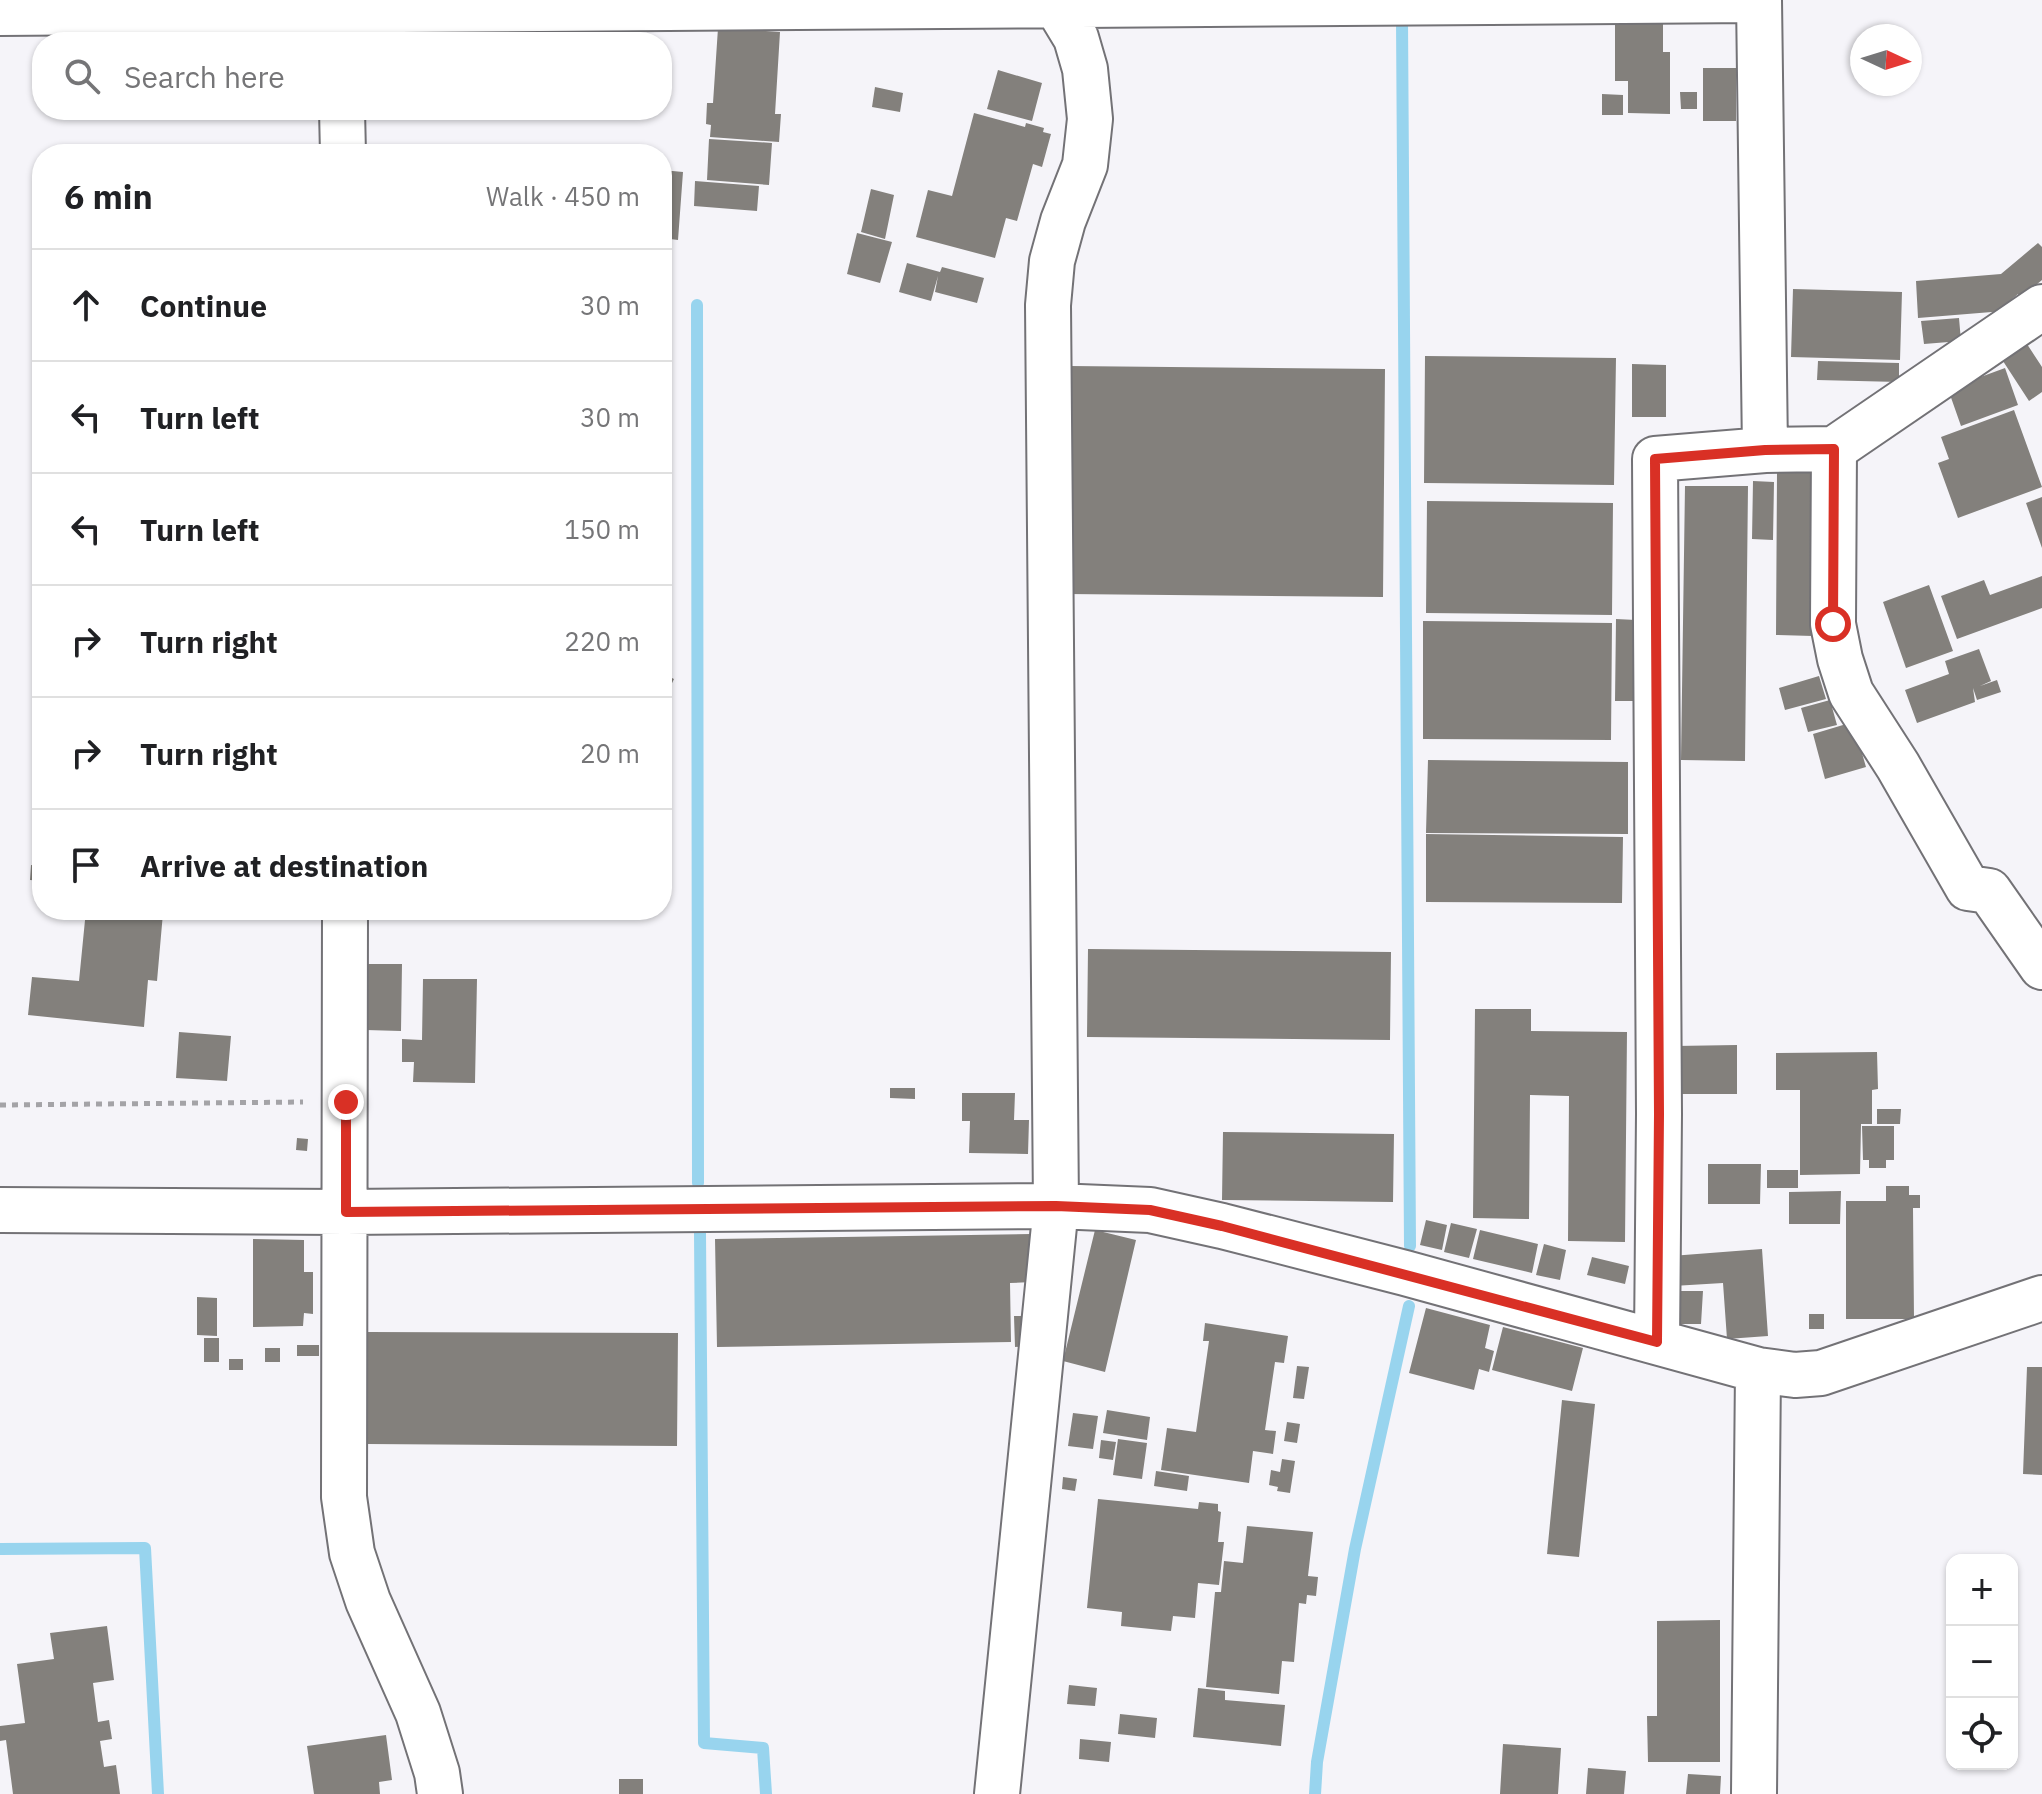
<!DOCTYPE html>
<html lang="en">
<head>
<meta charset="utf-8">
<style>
  :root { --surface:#fff; --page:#f6f6f6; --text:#202124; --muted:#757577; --line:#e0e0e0 }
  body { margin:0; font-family:"IBM Plex Sans",sans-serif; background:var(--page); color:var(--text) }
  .controls { position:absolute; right:24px; bottom:24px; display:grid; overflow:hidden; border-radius:16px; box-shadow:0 2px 6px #0004 }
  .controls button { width:72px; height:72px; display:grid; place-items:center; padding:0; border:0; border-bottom:2px solid var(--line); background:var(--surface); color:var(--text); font:40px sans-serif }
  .compass { position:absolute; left:1850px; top:24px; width:72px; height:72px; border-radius:50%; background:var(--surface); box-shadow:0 2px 6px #0004; rotate:94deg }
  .stop { position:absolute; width:24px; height:24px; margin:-18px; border:6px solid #d93025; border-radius:50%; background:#fff }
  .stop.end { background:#d93025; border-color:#fff; box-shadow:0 2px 8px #0008 }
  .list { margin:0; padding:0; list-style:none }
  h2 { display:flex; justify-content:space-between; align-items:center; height:104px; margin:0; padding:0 32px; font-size:34px }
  h2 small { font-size:26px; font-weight:400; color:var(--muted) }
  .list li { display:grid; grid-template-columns:52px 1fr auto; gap:24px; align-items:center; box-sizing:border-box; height:112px; padding:0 32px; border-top:2px solid var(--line) }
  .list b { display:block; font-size:30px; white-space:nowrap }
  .list em { font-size:26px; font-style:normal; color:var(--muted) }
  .icon { flex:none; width:44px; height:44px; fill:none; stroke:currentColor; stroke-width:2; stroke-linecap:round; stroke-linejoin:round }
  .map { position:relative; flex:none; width:2042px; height:1794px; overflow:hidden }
  .search { position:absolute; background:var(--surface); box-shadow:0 2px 6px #0004; left:32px; top:32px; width:640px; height:88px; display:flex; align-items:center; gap:20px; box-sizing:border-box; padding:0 28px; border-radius:32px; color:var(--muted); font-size:30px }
  .panel { position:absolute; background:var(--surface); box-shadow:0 2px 6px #0004; left:32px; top:144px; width:640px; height:776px; border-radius:32px }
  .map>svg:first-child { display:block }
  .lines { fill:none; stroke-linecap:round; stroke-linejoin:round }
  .stream { stroke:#98d4ee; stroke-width:12 }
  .building { fill:#83807c }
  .minor-casing { stroke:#737276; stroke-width:48 }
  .path { stroke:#a4a3a7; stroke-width:5; stroke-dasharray:6 6; stroke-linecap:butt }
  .minor { stroke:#fff; stroke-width:44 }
  .route { stroke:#d93025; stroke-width:10 }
</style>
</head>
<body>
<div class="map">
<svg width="2042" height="1794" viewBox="0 0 2042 1794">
  <rect width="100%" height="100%" fill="#f5f4f9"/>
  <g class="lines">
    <path class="stream" d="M1402 20 1410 1246
      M697 305 698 1183
      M700 1233 704 1743 763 1748 766 1794
      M0 1549 145 1548 158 1794
      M1315 1794 1317 1762 1355 1549 1409 1306"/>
  </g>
  <path class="building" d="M1615 21H1663V52H1670V114L1628 113V81H1615Z
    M718 28 780 32 775 114H781L779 142 710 137 711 125 706 124 707 103H713Z
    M1703 68H1736V121H1703Z
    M998 70 1042 83 1032 121 987 109Z
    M875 87 903 93 900 112 872 107Z
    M1680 92H1697V109H1681Z
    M1602 94 1623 95V115H1602Z
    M974 113 1025 127 1026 123 1044 128 1043 132 1051 134 1042 167 1033 164 1017 221 1006 218 995 258 916 237 928 190 952 196Z
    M709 139 772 143 769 185 707 180Z
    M551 145 585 153 584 154H548Z
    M662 170 683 172 678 240 662 238Z
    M695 181 759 186 757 211 694 206Z
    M871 189 894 195 885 239 861 232Z
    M857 233 892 242 880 283 847 274Z
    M2038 243 2042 247V280L2020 298 2018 294 2004 306V311L1918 318 1916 281 2001 274Z
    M907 263 940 272 942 267 984 278 977 303 935 292 938 276 931 301 899 292Z
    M1793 289 1902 292 1900 360 1791 357Z
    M1959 318 1961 341 1924 344 1921 321Z
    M2025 341 2042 367V392L2029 401 2001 358Z
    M1425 356 1616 358 1614 485 1424 483Z
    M1818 361 1899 363V382L1817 380Z
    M1632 364 1666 365V417H1632Z
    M1069 366 1385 369 1383 597 1067 594Z
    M2005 368 2018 405 1961 426 1948 389Z
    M2014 410 2042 487 1958 518 1938 463 1949 459 1941 437Z
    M1777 473H1815L1813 636 1776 635Z
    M1753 481 1774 482 1773 540 1752 539Z
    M1685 486H1748L1745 761 1681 760Z
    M2042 497V548L2026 503Z
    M1427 501 1613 503 1612 615 1426 613Z
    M2042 576V608L1957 639 1941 596 1984 580 1990 595Z
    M1929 585 1953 651 1906 668 1883 602Z
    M1616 619 1636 620 1634 701H1615Z
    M1423 621 1612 623 1611 740 1423 739Z
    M1979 649 1991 681 1980 686 1997 680 2001 692 1977 700 1973 688 1975 702 1917 723 1905 690 1949 674 1945 661Z
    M662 673 674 679 662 704Z
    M1819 676 1826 699 1785 710 1779 688Z
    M1830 700 1837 725 1808 732 1801 708Z
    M1853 722 1866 767 1825 779 1813 734Z
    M1428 760 1628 762V834L1426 833Z
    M1426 834 1623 837 1622 903 1426 902Z
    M31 865 42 866V881L30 880Z
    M86 910H155V912L163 913 157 981 148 980 144 1027 28 1015 32 977 79 981Z
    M1088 949 1391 952 1390 1040 1087 1037Z
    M368 964H402L401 1031 366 1030Z
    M423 979H477L475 1083 413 1082 414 1062H402V1039L422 1040Z
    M1475 1009H1531V1031L1627 1032 1625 1242 1568 1241 1569 1096 1530 1095 1529 1219 1473 1218Z
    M179 1032 231 1036 227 1081 176 1078Z
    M1737 1045V1094H1675V1046Z
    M1877 1052 1878 1089 1872 1090V1124H1861L1860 1174 1800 1175V1090H1776V1053Z
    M890 1088H915V1099L890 1098Z
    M962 1093H1015L1014 1120H1029L1028 1154 969 1153 970 1121H962Z
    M1877 1109H1901L1900 1124H1877Z
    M1862 1126H1894V1160H1886V1168H1869V1160H1863Z
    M1223 1132 1394 1134 1393 1202 1222 1200Z
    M297 1138 308 1139 307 1151 296 1150Z
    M1708 1164H1761L1760 1204H1708Z
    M1767 1170H1798V1188H1767Z
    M1886 1186H1909V1195H1920V1208H1913L1914 1319H1846V1201H1886Z
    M1841 1191 1840 1224H1789V1192Z
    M1426 1220 1447 1225 1442 1250 1420 1245Z
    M1451 1223 1477 1229 1469 1258 1444 1252Z
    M1095 1230 1136 1240 1105 1372 1063 1361Z
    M1480 1230 1538 1244 1532 1273 1473 1259Z
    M1031 1234 1032 1282 1010 1283 1011 1342 717 1347 715 1239Z
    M253 1239 304 1240V1272H313V1314L304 1313 303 1326 253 1327Z
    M1544 1244 1566 1250 1560 1280 1536 1275Z
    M1762 1249 1768 1336 1727 1339 1723 1283 1673 1286 1671 1256Z
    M1592 1257 1629 1266 1625 1284 1587 1275Z
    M1680 1291H1703L1701 1324H1679Z
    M197 1297 217 1298V1336L197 1335Z
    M1426 1308 1490 1325 1485 1348 1494 1351 1489 1372 1479 1369 1474 1390 1409 1373Z
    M1809 1314H1824V1329H1809Z
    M1014 1316H1029L1030 1346 1015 1347Z
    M1205 1323 1288 1336 1284 1363 1275 1362 1265 1430 1276 1431 1273 1454 1253 1451 1249 1483 1161 1470 1167 1428 1196 1432 1209 1341H1203Z
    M1503 1327 1583 1348 1572 1391 1492 1370Z
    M368 1332 678 1333 677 1446 367 1444Z
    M204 1338H219V1362H204Z
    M297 1345H319V1356H297Z
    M265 1348H280V1362H265Z
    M229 1359H243V1370H229Z
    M1297 1366 1309 1367 1304 1399 1293 1398Z
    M2027 1367H2042V1475L2023 1474Z
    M1562 1400 1595 1404 1579 1557 1547 1554Z
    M1107 1410 1150 1417 1147 1440 1103 1433Z
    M1073 1413 1098 1416 1093 1449 1068 1446Z
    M1287 1422 1300 1424 1297 1443 1284 1441Z
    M1118 1439 1147 1443 1142 1479 1113 1475Z
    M1101 1440 1116 1442 1113 1460 1099 1458Z
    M1282 1459 1295 1461 1290 1493 1277 1491 1278 1487 1269 1485 1271 1470 1280 1472Z
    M1156 1471 1189 1476 1187 1491 1154 1486Z
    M1063 1477 1077 1479 1075 1491 1062 1489Z
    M1098 1499 1198 1509 1199 1502 1218 1504V1511L1221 1512 1218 1542H1224L1219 1585 1198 1583 1195 1618 1173 1616 1171 1631 1121 1626 1122 1612 1087 1608Z
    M1247 1526 1313 1532 1308 1576 1318 1577 1316 1596 1307 1595 1306 1604 1299 1603 1294 1662 1282 1661 1279 1694 1206 1687 1215 1592H1221L1224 1561 1243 1563Z
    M1720 1620V1762H1648L1647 1716H1657V1621Z
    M107 1626 114 1680 93 1683 98 1722 109 1720 112 1739 100 1741 104 1767 116 1765 120 1794H13L6 1740 0 1741V1726L25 1723 17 1664 54 1659 50 1633Z
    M1069 1685 1097 1688 1095 1706 1067 1704Z
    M1198 1688 1225 1691V1700L1285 1705 1281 1746 1193 1737Z
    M1120 1714 1157 1718 1155 1738 1118 1734Z
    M386 1735 392 1780 379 1782 380 1794H314L307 1746Z
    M1080 1739 1111 1742 1109 1762 1079 1759Z
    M1503 1744 1561 1748 1558 1794H1500Z
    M1588 1768 1626 1771 1624 1794H1586Z
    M1688 1774 1721 1776 1720 1794H1686Z
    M619 1779H643V1794H619Z"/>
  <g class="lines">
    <defs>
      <path id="minor" d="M1759 0 1765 450
        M0 13 1754 0
        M342 110 343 154
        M2042 307 1834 449 1833 624 1840 659 1851 693 1898 766 1968 888 1989 891 2042 967
        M345 910 344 1497 352 1553 368 1601 418 1713 437 1773 440 1794
        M0 1210 346 1212 1056 1206 1150 1210 1222 1226 1405 1273 1758 1370 1795 1375 1821 1373 2042 1298
        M1657 1342 1659 1114 1655 459 1765 450 1834 449
        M997 1794 1056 1206 1048 305 1052 261 1063 221 1085 165 1090 119 1085 69 1076 38 1056 5
        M1754 1794 1758 1370"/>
    </defs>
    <use href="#minor" class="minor-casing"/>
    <path class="path" d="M0 1105 303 1102"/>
    <use href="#minor" class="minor"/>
  </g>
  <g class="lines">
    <path class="route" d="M346 1102V1212L1056 1206 1150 1210 1222 1226 1657 1342 1659 1114 1655 459 1765 450 1834 449 1833 624"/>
  </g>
</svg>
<div class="controls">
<button>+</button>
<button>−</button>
<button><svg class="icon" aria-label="locate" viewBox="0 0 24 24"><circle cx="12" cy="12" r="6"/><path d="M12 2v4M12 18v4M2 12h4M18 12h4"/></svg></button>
</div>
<svg class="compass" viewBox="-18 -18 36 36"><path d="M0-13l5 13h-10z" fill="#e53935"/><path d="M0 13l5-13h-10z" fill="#757577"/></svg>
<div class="stop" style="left:1833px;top:624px"></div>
<div class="stop end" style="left:346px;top:1102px"></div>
<div class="search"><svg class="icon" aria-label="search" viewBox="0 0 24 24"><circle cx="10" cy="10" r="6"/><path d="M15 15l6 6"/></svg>Search here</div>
<section class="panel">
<h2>6 min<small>Walk · 450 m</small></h2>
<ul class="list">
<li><svg class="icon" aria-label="ahead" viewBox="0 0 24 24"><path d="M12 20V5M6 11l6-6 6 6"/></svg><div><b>Continue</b></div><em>30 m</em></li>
<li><svg class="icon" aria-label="left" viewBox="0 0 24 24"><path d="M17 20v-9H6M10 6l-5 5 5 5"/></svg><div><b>Turn left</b></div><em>30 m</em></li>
<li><svg class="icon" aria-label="left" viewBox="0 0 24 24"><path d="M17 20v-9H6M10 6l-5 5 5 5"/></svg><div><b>Turn left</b></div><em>150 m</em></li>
<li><svg class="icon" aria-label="right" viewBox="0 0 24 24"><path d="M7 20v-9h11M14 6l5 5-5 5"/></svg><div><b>Turn right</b></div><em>220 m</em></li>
<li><svg class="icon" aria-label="right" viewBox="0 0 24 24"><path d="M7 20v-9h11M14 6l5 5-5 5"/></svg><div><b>Turn right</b></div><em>20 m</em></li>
<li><svg class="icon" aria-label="arrive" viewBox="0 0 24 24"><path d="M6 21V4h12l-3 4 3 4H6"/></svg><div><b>Arrive at destination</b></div></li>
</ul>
</section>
</div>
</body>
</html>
